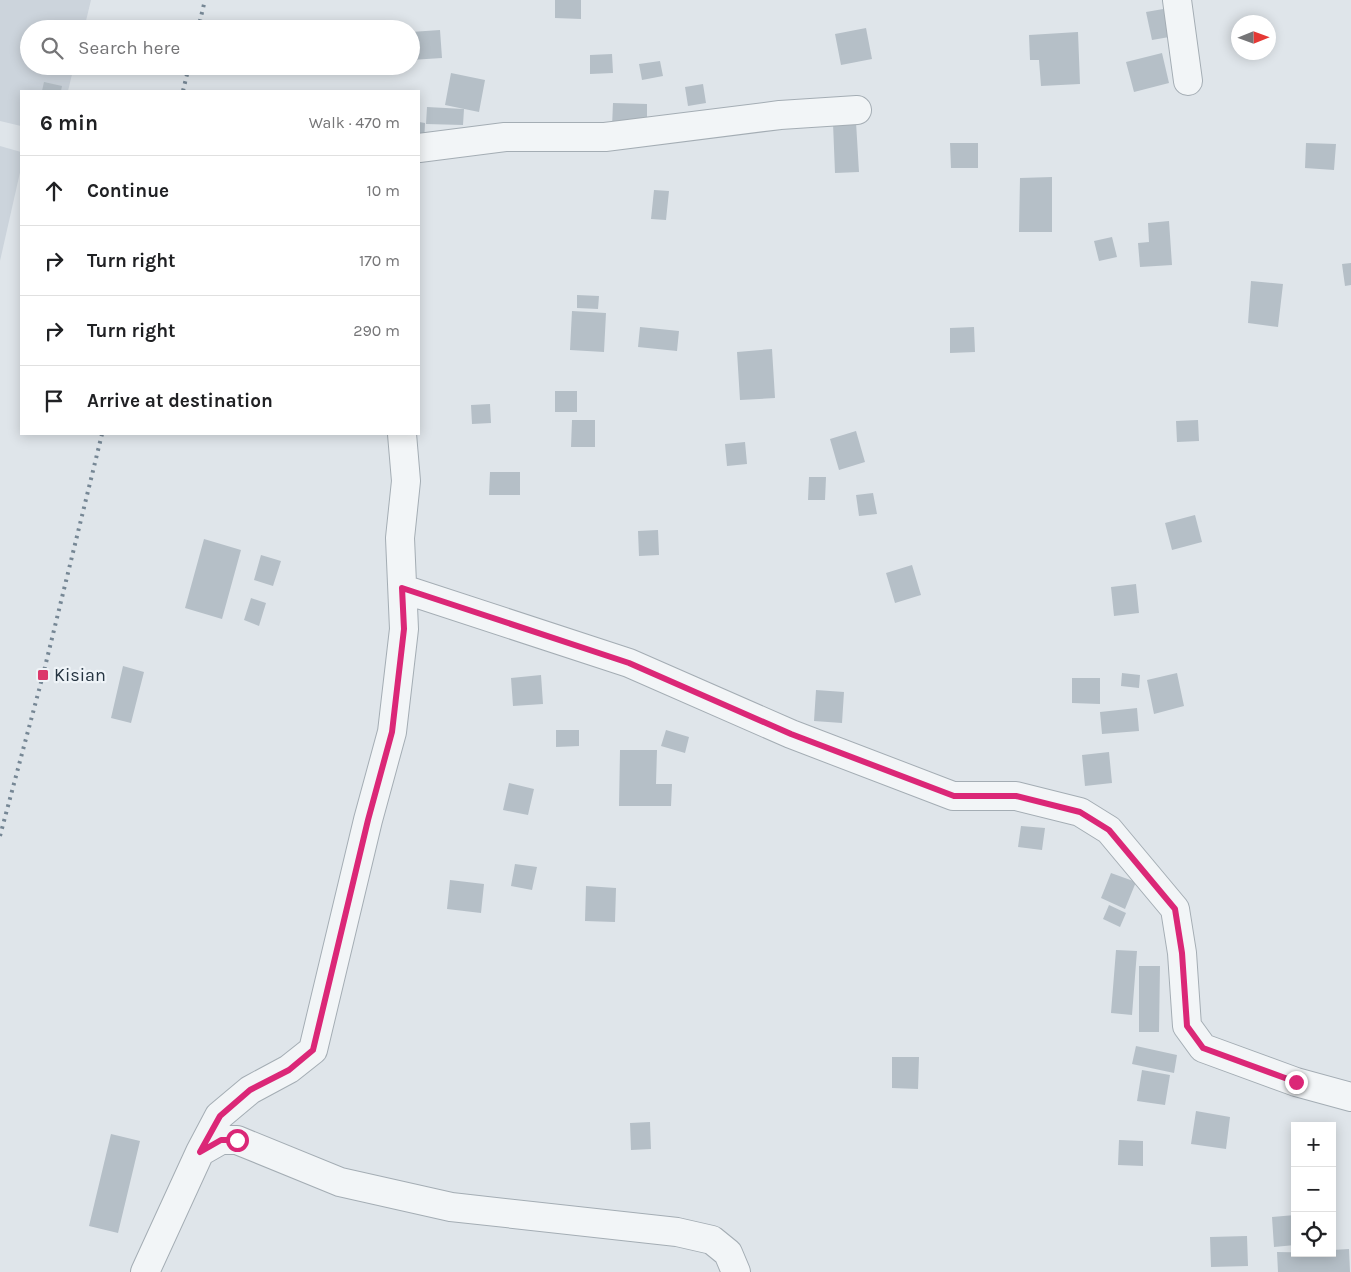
<!DOCTYPE html>
<html lang="en">
<head>
<meta charset="utf-8">
<style>
  :root { --surface:#fff; --page:#f2f2f2; --text:#202124; --muted:#757577; --line:#e0e0e0 }
  body { margin:0; font-family:Karla,sans-serif; background:var(--page); color:var(--text) }
  .controls { position:absolute; right:15px; bottom:15px; display:grid; overflow:hidden; border-radius:0px; box-shadow:0 2px 12px #0003 }
  .controls button { width:45px; height:45px; display:grid; place-items:center; padding:0; border:0; border-bottom:1px solid var(--line); background:var(--surface); color:var(--text); font:25px sans-serif }
  .compass { position:absolute; left:1231px; top:15px; width:45px; height:45px; border-radius:50%; background:var(--surface); box-shadow:0 2px 12px #0003; rotate:89deg }
  .stop { position:absolute; width:15px; height:15px; margin:-11px; border:4px solid #db2777; border-radius:50%; background:#fff }
  .stop.end { background:#db2777; border-color:#fff; box-shadow:0 1px 5px #0008 }
  .list { margin:0; padding:0; list-style:none }
  h2 { display:flex; justify-content:space-between; align-items:center; height:65px; margin:0; padding:0 20px; font-size:21px }
  h2 small { font-size:16px; font-weight:400; color:var(--muted) }
  .list li { display:grid; grid-template-columns:32px 1fr auto; gap:15px; align-items:center; box-sizing:border-box; height:70px; padding:0 20px; border-top:1px solid var(--line) }
  .list b { display:block; font-size:19px; white-space:nowrap }
  .list em { font-size:16px; font-style:normal; color:var(--muted) }
  .icon { flex:none; width:28px; height:28px; fill:none; stroke:currentColor; stroke-width:2; stroke-linecap:round; stroke-linejoin:round }
  .map { position:relative; flex:none; width:1351px; height:1272px; overflow:hidden }
  .search { position:absolute; background:var(--surface); box-shadow:0 2px 12px #0003; left:20px; top:20px; width:400px; height:55px; display:flex; align-items:center; gap:12px; box-sizing:border-box; padding:0 18px; border-radius:28px; color:var(--muted); font-size:19px }
  .panel { position:absolute; background:var(--surface); box-shadow:0 2px 12px #0003; left:20px; top:90px; width:400px; height:345px; border-radius:0px }
  .map>svg:first-child { display:block }
  .built { fill:#ccd4dc }
  .building { fill:#b5bfc7 }
  .lines { fill:none; stroke-linecap:round; stroke-linejoin:round }
  .street-casing { stroke:#a4adb4; stroke-width:30 }
  .street { stroke:#f2f5f7; stroke-width:28 }
  .rail { stroke:#768795; stroke-width:4; stroke-dasharray:2.5 5; stroke-linecap:butt }
  .route { stroke:#db2777; stroke-width:6 }
  .poi-dot { fill:#dc376a; stroke:#eef3f7; stroke-width:2 }
  .labels { text-anchor:middle; stroke-width:4.5; stroke-linejoin:round; paint-order:stroke }
  .poi-label { font-size:18px; fill:#263542; stroke:#eef3f7; text-anchor:start }
</style>
</head>
<body>
<div class="map">
<svg width="1351" height="1272" viewBox="0 0 1351 1272">
  <rect width="100%" height="100%" fill="#dfe5ea"/>
  <path class="built" d="M0 0H91L84 29H29V66H74L68 91H21V126L0 121Z
    M0 146 21 152V168L0 261Z"/>
  <path class="building" d="M555 0H581V19L555 18Z
    M1169 8 1175 36 1152 40 1146 12Z
    M866 28 872 59 841 65 835 34Z
    M440 30 442 58 411 60V32Z
    M1078 32 1080 84 1041 86 1039 60H1030L1029 35Z
    M1162 53 1169 83 1134 92 1126 62Z
    M612 54 613 73 590 74V55Z
    M660 61 663 76 642 80 639 64Z
    M451 73 485 80 479 112 445 105Z
    M44 82 62 86 61 91H42Z
    M703 84 706 103 688 106 685 87Z
    M613 103 647 104V128L612 127Z
    M427 107 464 109 463 125 426 124Z
    M419 122 425 123 424 144 419 143Z
    M856 122 859 172 835 173 833 123Z
    M950 143H978V168H951Z
    M1306 143 1336 144 1334 170 1305 168Z
    M1052 177V232H1019L1020 178Z
    M654 190 669 191 666 220 651 219Z
    M1169 221 1172 265 1140 267 1138 243 1149 242 1148 223Z
    M1112 237 1117 257 1099 261 1094 241Z
    M1351 263V285L1345 286 1342 264Z
    M1251 281 1283 284 1278 327 1248 323Z
    M577 295 599 296 598 309 577 308Z
    M572 311 606 313 604 352 570 350Z
    M640 327 679 331 677 351 638 347Z
    M974 327 975 352 950 353V328Z
    M772 349 775 398 740 400 737 352Z
    M555 391H577V412H555Z
    M490 404 491 423 472 424 471 405Z
    M572 420H595V447H571Z
    M1198 420 1199 441 1177 442 1176 421Z
    M856 431 865 462 839 470 830 439Z
    M745 442 747 464 727 466 725 444Z
    M490 472H520V495H489Z
    M809 477H826L825 500H808Z
    M873 493 877 514 859 516 856 495Z
    M1195 515 1202 542 1172 550 1165 523Z
    M658 530 659 555 639 556 638 531Z
    M204 539 241 550 222 619 185 608Z
    M261 555 281 561 273 586 254 580Z
    M912 565 921 595 895 603 886 573Z
    M1136 584 1139 613 1114 616 1111 587Z
    M251 598 266 603 259 626 244 620Z
    M123 666 144 672 131 723 111 718Z
    M1122 673 1140 675 1139 688 1121 686Z
    M1177 673 1184 706 1154 714 1147 680Z
    M541 675 543 704 513 706 511 678Z
    M1072 678H1100V704L1072 703Z
    M816 690 844 692 842 723 814 721Z
    M1137 708 1139 731 1102 734 1100 712Z
    M556 730H579V746L556 747Z
    M666 730 689 737 685 753 661 746Z
    M620 750H657L656 784H672L671 806H619Z
    M1109 752 1112 783 1085 786 1082 755Z
    M509 783 534 789 528 815 503 810Z
    M1021 826 1045 828 1042 850 1018 847Z
    M515 864 537 867 532 890 511 886Z
    M1111 873 1136 882 1125 909 1101 898Z
    M450 880 484 884 481 913 447 909Z
    M586 886 616 888 615 922 585 921Z
    M1109 905 1126 913 1120 927 1103 919Z
    M1116 950 1137 951 1132 1015 1111 1013Z
    M1139 966H1160L1159 1032H1139Z
    M1136 1046 1177 1055 1174 1073 1132 1064Z
    M892 1057H919L918 1089 892 1088Z
    M1142 1070 1170 1075 1165 1105 1137 1101Z
    M1196 1111 1230 1117 1226 1149 1191 1144Z
    M650 1122 651 1149 631 1150 630 1123Z
    M111 1134 140 1141 118 1233 89 1226Z
    M1119 1140 1143 1141V1166L1118 1165Z
    M1295 1215V1245L1274 1247 1272 1217Z
    M1247 1236 1248 1266 1211 1267 1210 1237Z
    M1349 1249 1350 1272H1278L1277 1252 1332 1253V1250Z"/>
  <g class="lines">
    <defs>
      <path id="street" d="M1177 0 1188 81
        M419 148 505 137H605L780 115 857 110
        M403 589 629 663 791 734 953 796H1016L1080 812 1109 830 1175 909 1182 953 1187 1026 1203 1048 1296 1082 1351 1097
        M200 1152 219 1116 250 1090 289 1069 313 1050 368 820 392 732 404 629 400 538 406 481 402 434
        M145 1272 200 1152 221 1140H237L340 1182 451 1207 677 1232 712 1240 728 1253 736 1272"/>
    </defs>
    <use href="#street" class="street-casing"/>
    <use href="#street" class="street"/>
    <path class="rail" d="M198 29 205 0
      M183 91 189 66
      M0 836 43 675 102 434"/>
  </g>
  <g class="lines">
    <path class="route" d="M237 1140H221L200 1152 220 1116 250 1090 289 1070 313 1050 368 820 392 732 404 629 402 588 629 663 791 734 954 796H1016L1080 812 1109 830 1175 909 1182 953 1187 1026 1203 1048 1296 1082"/>
  </g>
  <rect class="poi-dot" x="37" y="669" width="12" height="12" rx="2.5"/>
  <g class="labels">
    <g class="poi-label">
      <text x="54" y="681">Kisian</text>
    </g>
  </g>
</svg>
<div class="controls">
<button>+</button>
<button>−</button>
<button><svg class="icon" aria-label="locate" viewBox="0 0 24 24"><circle cx="12" cy="12" r="6"/><path d="M12 2v4M12 18v4M2 12h4M18 12h4"/></svg></button>
</div>
<svg class="compass" viewBox="-18 -18 36 36"><path d="M0-13l5 13h-10z" fill="#e53935"/><path d="M0 13l5-13h-10z" fill="#757577"/></svg>
<div class="stop" style="left:237px;top:1140px"></div>
<div class="stop end" style="left:1296px;top:1082px"></div>
<div class="search"><svg class="icon" aria-label="search" viewBox="0 0 24 24"><circle cx="10" cy="10" r="6"/><path d="M15 15l6 6"/></svg>Search here</div>
<section class="panel">
<h2>6 min<small>Walk · 470 m</small></h2>
<ul class="list">
<li><svg class="icon" aria-label="ahead" viewBox="0 0 24 24"><path d="M12 20V5M6 11l6-6 6 6"/></svg><div><b>Continue</b></div><em>10 m</em></li>
<li><svg class="icon" aria-label="right" viewBox="0 0 24 24"><path d="M7 20v-9h11M14 6l5 5-5 5"/></svg><div><b>Turn right</b></div><em>170 m</em></li>
<li><svg class="icon" aria-label="right" viewBox="0 0 24 24"><path d="M7 20v-9h11M14 6l5 5-5 5"/></svg><div><b>Turn right</b></div><em>290 m</em></li>
<li><svg class="icon" aria-label="arrive" viewBox="0 0 24 24"><path d="M6 21V4h12l-3 4 3 4H6"/></svg><div><b>Arrive at destination</b></div></li>
</ul>
</section>
</div>
</body>
</html>
